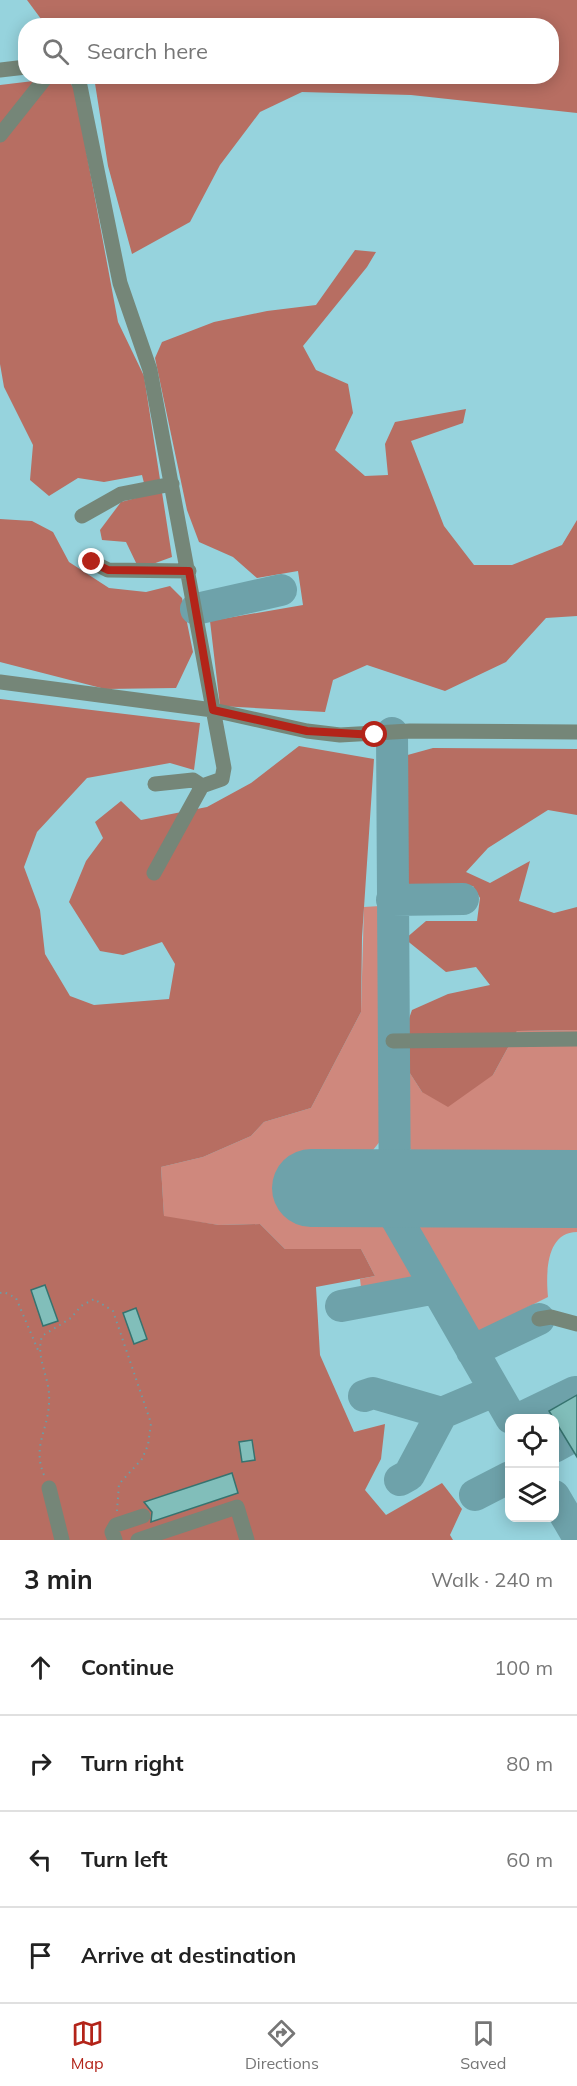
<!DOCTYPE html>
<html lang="en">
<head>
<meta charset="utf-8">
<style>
  :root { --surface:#fff; --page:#f6f6f6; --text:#222; --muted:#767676; --line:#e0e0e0; --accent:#b32419 }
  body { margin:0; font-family:Mulish,sans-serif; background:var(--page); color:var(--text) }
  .controls { position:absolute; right:18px; bottom:18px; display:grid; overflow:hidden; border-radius:12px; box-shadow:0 3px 15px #0003 }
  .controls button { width:54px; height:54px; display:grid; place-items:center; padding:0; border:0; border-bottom:2px solid var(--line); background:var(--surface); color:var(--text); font:30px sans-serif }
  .stop { position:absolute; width:18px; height:18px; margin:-14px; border:4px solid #b32419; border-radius:50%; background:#fff }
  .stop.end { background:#b32419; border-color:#fff; box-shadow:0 2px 6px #0008 }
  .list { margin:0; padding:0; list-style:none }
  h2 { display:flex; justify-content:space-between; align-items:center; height:78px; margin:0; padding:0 24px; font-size:26px }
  h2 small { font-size:20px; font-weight:400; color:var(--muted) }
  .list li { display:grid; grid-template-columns:39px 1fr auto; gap:18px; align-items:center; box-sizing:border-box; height:96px; padding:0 24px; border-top:2px solid var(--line) }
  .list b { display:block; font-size:22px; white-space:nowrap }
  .list em { font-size:20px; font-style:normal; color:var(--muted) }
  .icon { flex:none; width:33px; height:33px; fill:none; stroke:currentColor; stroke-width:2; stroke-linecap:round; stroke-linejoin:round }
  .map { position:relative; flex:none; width:577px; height:1540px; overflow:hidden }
  .search { position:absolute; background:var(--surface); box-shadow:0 3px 15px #0003; left:18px; right:18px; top:18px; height:66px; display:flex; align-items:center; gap:15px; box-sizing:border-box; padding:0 21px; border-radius:24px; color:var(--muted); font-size:22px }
  .sheet { height:462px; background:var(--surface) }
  nav { display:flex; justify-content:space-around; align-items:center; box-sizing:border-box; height:84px; border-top:2px solid var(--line); background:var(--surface); font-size:16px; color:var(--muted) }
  nav a { display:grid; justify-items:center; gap:3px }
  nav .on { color:var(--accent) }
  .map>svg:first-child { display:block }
  .green { fill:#cf887d }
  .forest { fill:#b76e62 }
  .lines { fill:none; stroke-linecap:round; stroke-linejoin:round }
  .taxiway { stroke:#6ea2aa; stroke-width:32 }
  .runway { stroke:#6ea2aa; stroke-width:78 }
  .building { fill:#81beba; stroke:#36736f; stroke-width:1.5 }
  .path { stroke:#6b9da5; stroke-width:2; stroke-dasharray:1.5 4.5; stroke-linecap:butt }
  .minor { stroke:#758678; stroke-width:15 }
  .route { stroke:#b32419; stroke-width:8 }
</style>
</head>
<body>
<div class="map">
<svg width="577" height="1540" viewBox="0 0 577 1540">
  <rect width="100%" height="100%" fill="#96d3dd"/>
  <path class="green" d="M380 906 381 1140 365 1160 306 1162 307 1215H385L420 1273 416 1286 362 1295 360 1279 375 1276 361 1249H285L260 1224 219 1225 164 1217 161 1167 203 1157 251 1136 264 1122 311 1108 361 1012 364 907Z
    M577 1030V1162L426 1161 406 1146 408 1070 422 1092 493 1075 517 1031Z
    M416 1216H577V1232C545 1232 546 1276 548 1297L520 1311 510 1323 480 1337 466 1332 448 1296 452 1287 446 1276 434 1269 414 1230Z"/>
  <path class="forest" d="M27 0H577V113L411 95 302 92 260 112 220 165 190 222 132 254 108 166 94 77 552 76V26H41L44 23Z
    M67 77 75 91 118 322 144 376 172 557 139 569 126 542 102 540 100 530 121 502 147 495 142 475 104 482 78 478 49 496 30 480 33 445 4 387 0 364V85Z
    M355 250 376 252 367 267 303 346 316 370 348 384 353 413 335 450 365 476 388 475 385 444 395 422 466 409 463 423 411 441 444 526 474 565H512L562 545 577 520V616L546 618 506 662 445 691 367 665 333 680 325 712 220 706 210 621 303 605 298 571 257 578 233 557 199 542 187 510 155 358 162 342 214 322 267 311 316 305Z
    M0 519 32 521 53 532 69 562 109 588 146 592 170 586 182 598 193 652 176 688 105 689 0 662Z
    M0 699 200 723 194 770 170 763 87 778 37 832 24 867 40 910 45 954 70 996 94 1005 169 999 175 964 162 942 123 955 100 951 69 902 86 861 103 838 95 822 121 801 141 820 207 807 251 783 299 746 374 759 362 937 361 1012 311 1108 264 1122 251 1136 203 1157 161 1167 164 1216 219 1225 260 1224 285 1249H361L375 1276 316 1287 320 1355 354 1432 385 1424 381 1459 365 1490 386 1515 442 1483 462 1509 450 1535 453 1540H0Z
    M433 748 577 749V815L548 810 488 848 466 872 490 883 530 861 519 901 554 913 577 907V1030L517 1031 493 1075 448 1107 422 1092 397 1053 412 1010 448 994 490 985 476 967 446 972 405 939 426 921H477L480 898 473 886H453L429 894 408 890V872L400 866 395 787 404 756Z"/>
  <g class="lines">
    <path class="taxiway" d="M196 609 281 590
      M392 733 395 1216 511 1418
      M392 900 463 899
      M341 1306 436 1288
      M472 1351 539 1319
      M364 1396 373 1393 442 1413 494 1391
      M521 1418 575 1392
      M554 1447 565 1441
      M400 1480 409 1475 442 1413
      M475 1495 510 1477
      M554 1496 577 1535"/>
    <path class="runway" d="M311 1188 577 1189"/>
  </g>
  <path class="building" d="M45 1285 58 1321 43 1326 31 1290Z
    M136 1308 147 1339 134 1344 123 1313Z
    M577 1395V1457L549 1411Z
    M252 1440 255 1460 242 1462 239 1442Z
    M232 1473 238 1493 151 1522 152 1512 144 1502Z"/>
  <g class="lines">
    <path class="path" d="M0 1293 4 1292 16 1298 38 1350
      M44 1475C32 1446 48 1431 49 1403 51 1377 35 1360 42 1336L71 1318 81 1306 94 1299 113 1311 151 1423 148 1445 142 1459 119 1484 117 1511"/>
    <path class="minor" d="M0 70 26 67
      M76 76 80 86 120 283 150 370 224 768 222 779 202 786 154 873
      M0 135 47 76
      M82 516 121 494 172 484
      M92 562 108 570 189 571
      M0 682 213 710 307 731 340 735 410 731 577 732
      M155 784 193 780 202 786
      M393 1041 577 1039
      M539 1319 551 1317 577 1324
      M49 1488 62 1540
      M115 1540 112 1532 116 1525 143 1516
      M138 1540 237 1507 247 1540"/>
  </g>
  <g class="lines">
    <path class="route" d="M92 562 108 570 189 571 213 710 307 731 375 735"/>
  </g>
</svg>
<div class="controls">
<button><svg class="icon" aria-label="locate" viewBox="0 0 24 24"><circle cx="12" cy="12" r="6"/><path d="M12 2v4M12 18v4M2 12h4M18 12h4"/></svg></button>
<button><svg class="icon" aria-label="layers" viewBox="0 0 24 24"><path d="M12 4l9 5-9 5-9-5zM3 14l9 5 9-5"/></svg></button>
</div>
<div class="stop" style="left:375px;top:735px"></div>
<div class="stop end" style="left:92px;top:562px"></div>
<div class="search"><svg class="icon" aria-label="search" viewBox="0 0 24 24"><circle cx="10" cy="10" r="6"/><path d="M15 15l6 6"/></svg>Search here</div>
</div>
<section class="sheet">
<h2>3 min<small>Walk · 240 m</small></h2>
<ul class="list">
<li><svg class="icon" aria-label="ahead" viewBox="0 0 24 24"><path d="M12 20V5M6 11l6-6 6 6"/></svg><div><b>Continue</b></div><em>100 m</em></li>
<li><svg class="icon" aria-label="right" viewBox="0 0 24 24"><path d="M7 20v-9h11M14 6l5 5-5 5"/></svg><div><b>Turn right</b></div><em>80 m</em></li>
<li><svg class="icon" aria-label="left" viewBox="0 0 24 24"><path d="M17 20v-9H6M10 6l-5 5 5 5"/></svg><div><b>Turn left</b></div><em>60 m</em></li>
<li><svg class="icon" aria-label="arrive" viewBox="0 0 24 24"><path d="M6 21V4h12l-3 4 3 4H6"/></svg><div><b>Arrive at destination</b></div></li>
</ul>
</section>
<nav>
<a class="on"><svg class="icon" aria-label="map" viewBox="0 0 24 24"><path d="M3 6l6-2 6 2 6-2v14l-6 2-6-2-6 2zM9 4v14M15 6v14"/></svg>Map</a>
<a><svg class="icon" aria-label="directions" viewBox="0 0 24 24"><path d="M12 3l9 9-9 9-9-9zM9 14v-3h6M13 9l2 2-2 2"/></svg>Directions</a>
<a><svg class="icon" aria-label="saved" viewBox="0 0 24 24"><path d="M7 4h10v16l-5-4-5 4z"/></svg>Saved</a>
</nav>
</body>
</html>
